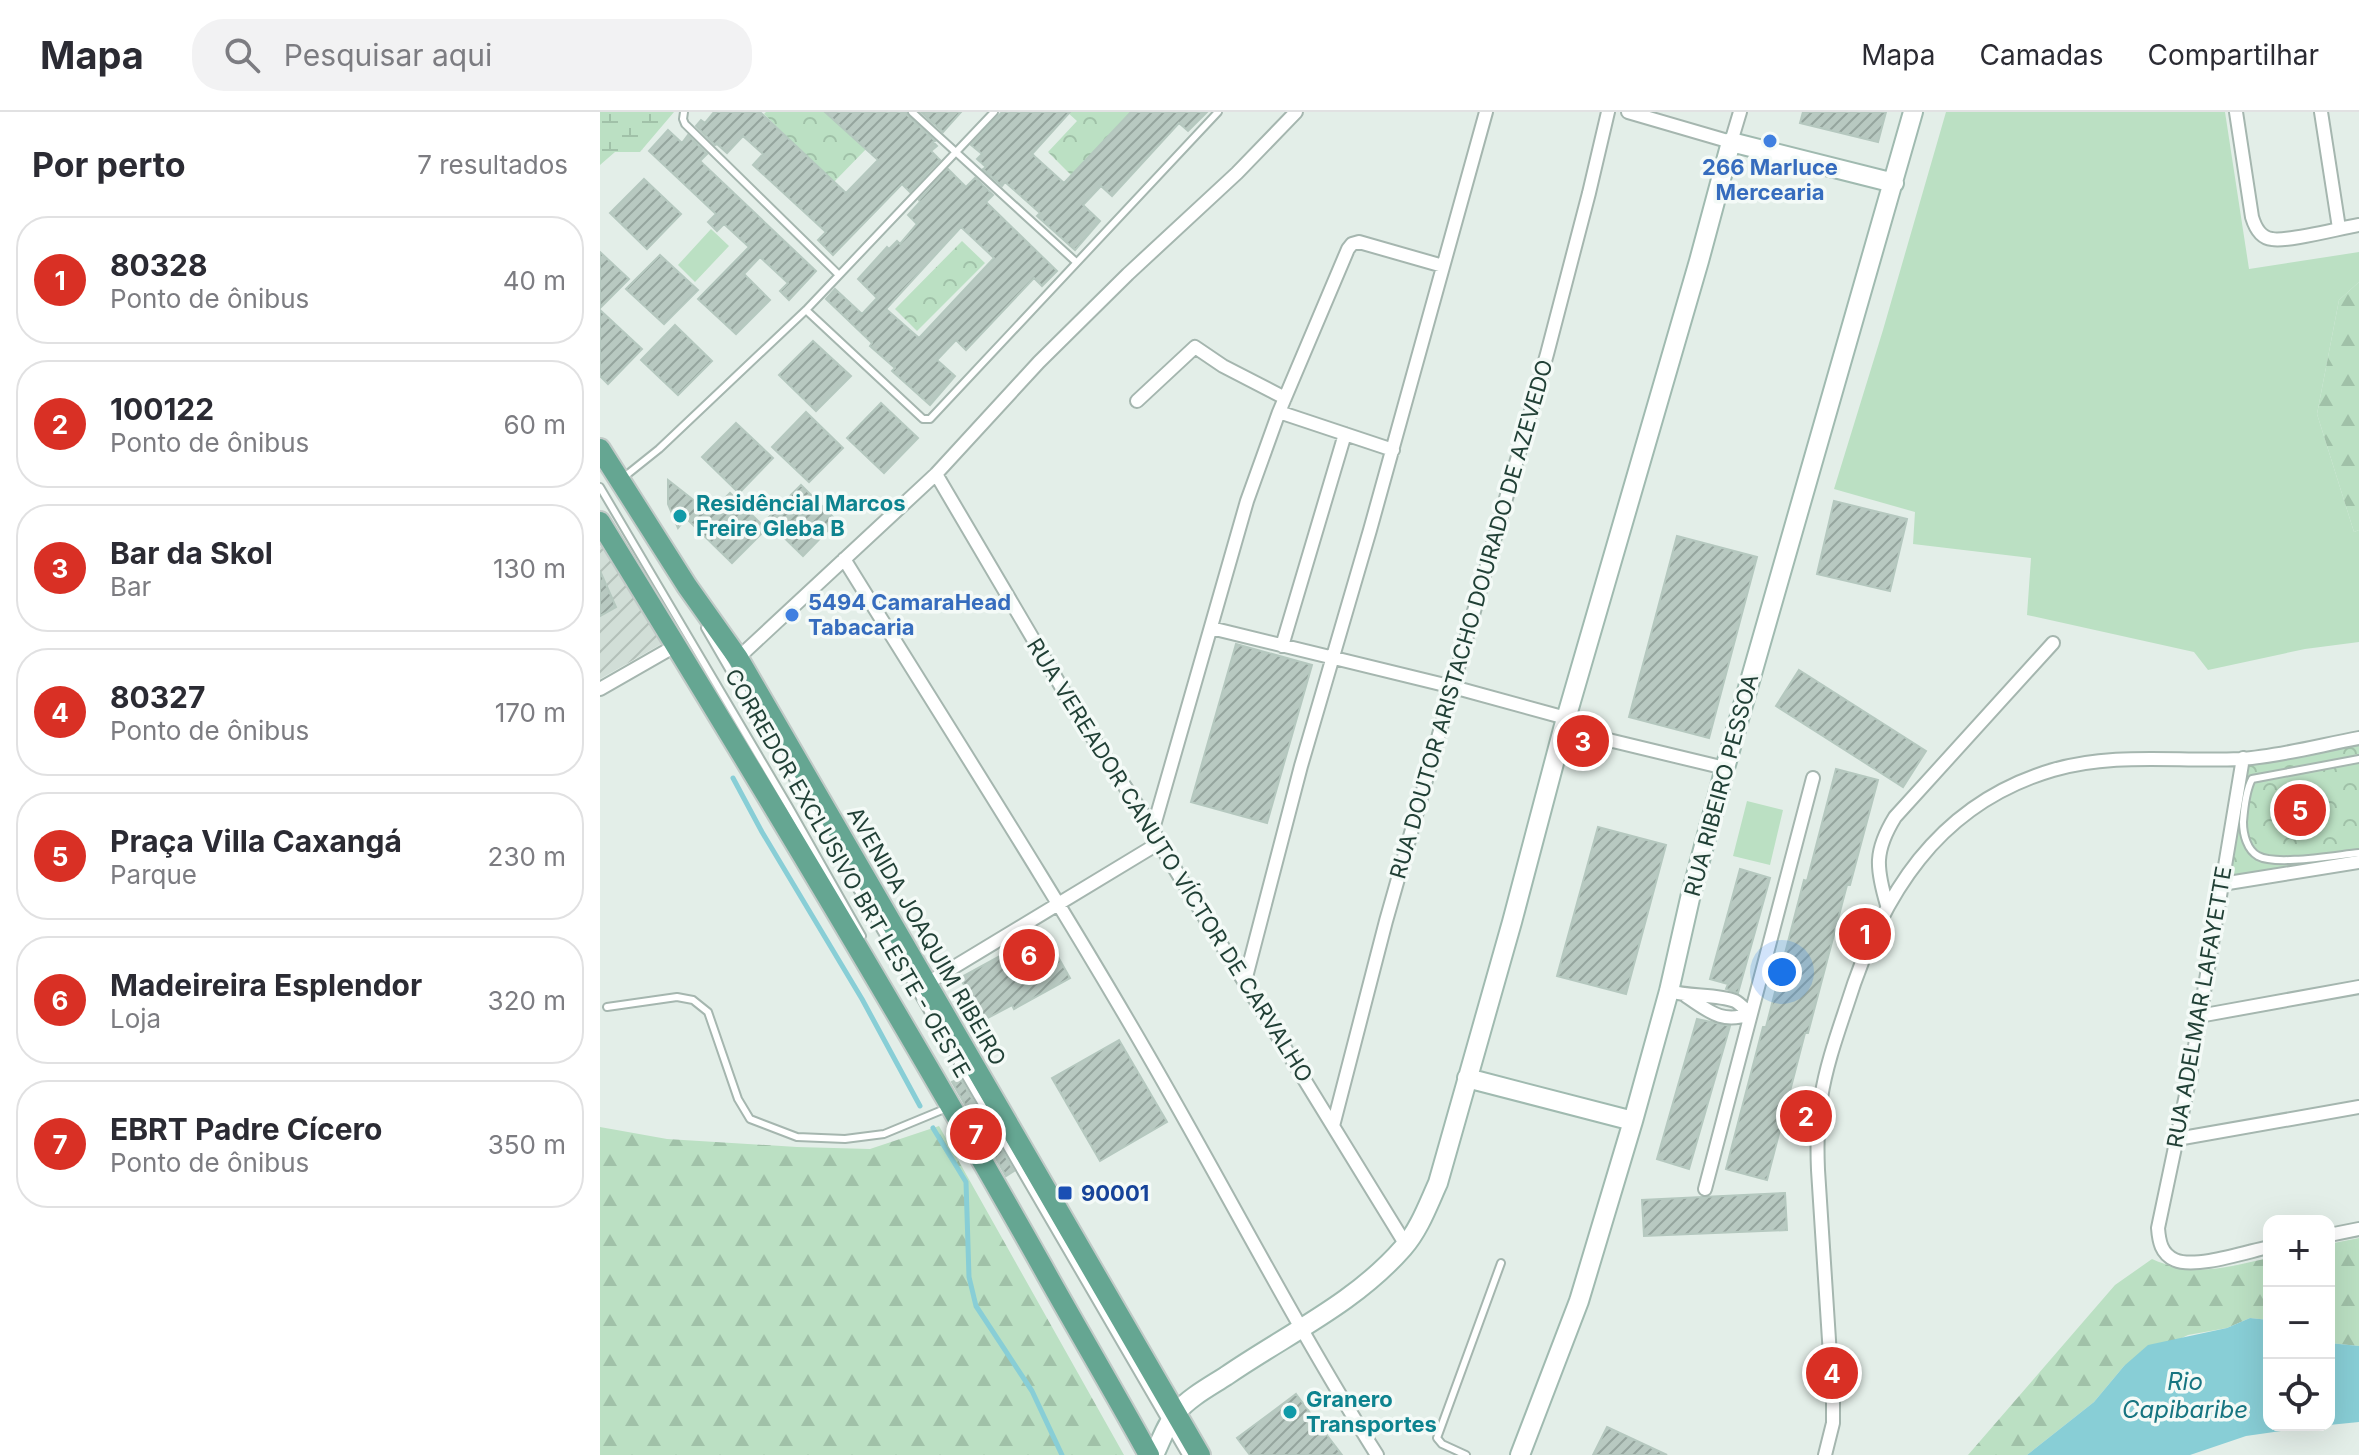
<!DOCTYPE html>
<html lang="pt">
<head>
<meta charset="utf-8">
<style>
  :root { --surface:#fff; --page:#f2f2f3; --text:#2b2b33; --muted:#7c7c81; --line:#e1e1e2; --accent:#d93025 }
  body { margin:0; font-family:Inter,sans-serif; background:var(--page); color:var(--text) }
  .controls { position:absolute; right:24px; bottom:24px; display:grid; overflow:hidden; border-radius:16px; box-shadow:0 8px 32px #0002 }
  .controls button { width:72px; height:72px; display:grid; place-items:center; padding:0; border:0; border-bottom:2px solid var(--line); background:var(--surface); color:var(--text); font:40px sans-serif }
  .you { position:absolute; left:1182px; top:860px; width:28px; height:28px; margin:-20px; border:6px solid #fff; border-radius:50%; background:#1a73e8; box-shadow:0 0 0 12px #1a73e833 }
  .badge { display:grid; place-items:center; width:52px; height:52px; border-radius:50%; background:var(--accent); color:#fff; font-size:26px; font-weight:700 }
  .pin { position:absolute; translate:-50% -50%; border:4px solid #fff; box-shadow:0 2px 8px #0006 }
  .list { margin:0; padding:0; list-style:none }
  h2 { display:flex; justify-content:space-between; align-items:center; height:104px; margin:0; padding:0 32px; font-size:34px }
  h2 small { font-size:26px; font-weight:400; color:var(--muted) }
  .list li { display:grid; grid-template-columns:52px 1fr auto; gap:24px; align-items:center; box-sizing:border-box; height:128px; margin:0 16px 16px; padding:0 16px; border:2px solid var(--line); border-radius:32px }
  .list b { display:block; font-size:30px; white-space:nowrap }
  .list p { margin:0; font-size:26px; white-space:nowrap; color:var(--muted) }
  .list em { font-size:26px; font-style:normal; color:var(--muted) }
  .icon { flex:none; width:44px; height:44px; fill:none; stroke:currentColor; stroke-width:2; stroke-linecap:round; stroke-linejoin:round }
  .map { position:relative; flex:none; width:1759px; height:1343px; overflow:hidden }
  header { display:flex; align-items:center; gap:48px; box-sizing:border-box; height:112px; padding:0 40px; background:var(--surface); border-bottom:2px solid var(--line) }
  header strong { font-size:38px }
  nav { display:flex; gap:44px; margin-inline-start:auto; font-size:28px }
  .search { width:560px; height:72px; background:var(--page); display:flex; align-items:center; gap:20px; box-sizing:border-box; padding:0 28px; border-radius:32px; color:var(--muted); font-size:30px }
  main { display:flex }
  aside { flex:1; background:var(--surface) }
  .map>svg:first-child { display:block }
  .industrial { fill:url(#industrial-furrows) }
  .grass { fill:#bbe0c3 }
  .forest { fill:url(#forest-firs) }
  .wetland { fill:url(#wetland-marsh) }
  .park { fill:url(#park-crowns) }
  .water { fill:#88ced6 }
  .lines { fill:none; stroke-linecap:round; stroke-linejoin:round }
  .stream { stroke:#88ced6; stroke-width:5 }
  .building { fill:url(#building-hatch); stroke:#b5c8bf; stroke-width:2; fill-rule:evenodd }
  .lane-casing { stroke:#a5b6af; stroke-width:10 }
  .street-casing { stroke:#a5b6af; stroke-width:16 }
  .secondary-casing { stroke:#a0bab0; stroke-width:22 }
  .primary-casing { stroke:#c1cac7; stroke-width:24 }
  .lane { stroke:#fff; stroke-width:6 }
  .street { stroke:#fff; stroke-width:12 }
  .secondary { stroke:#fff; stroke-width:18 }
  .primary { stroke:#65a692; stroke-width:20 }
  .shop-dot { fill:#3f7fe0; stroke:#f4faf7; stroke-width:3 }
  .culture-dot { fill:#0f9aa8; stroke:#f4faf7; stroke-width:3 }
  .transit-dot { fill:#1a4fb4; stroke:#f4faf7; stroke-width:3 }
  .labels { text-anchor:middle; stroke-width:7; stroke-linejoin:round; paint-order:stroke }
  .shop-label { font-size:22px; font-weight:bold; fill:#366cbe; stroke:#f4faf7 }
  .culture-label { font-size:22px; font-weight:bold; fill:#0d838f; stroke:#f4faf7; text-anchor:start }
  .street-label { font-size:22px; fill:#214036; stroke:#f4faf7 }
  .transit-label { font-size:22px; font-weight:bold; fill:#164399; stroke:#f4faf7; text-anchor:start }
  .water-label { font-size:24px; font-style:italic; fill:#177581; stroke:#f4faf7 }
</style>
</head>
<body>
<header>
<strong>Mapa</strong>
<div class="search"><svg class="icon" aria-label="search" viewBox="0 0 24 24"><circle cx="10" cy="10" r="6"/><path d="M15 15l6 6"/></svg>Pesquisar aqui</div>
<nav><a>Mapa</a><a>Camadas</a><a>Compartilhar</a></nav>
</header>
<main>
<aside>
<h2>Por perto<small>7 resultados</small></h2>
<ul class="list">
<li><span class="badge">1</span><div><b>80328</b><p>Ponto de ônibus</p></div><em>40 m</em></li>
<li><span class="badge">2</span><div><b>100122</b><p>Ponto de ônibus</p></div><em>60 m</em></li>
<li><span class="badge">3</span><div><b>Bar da Skol</b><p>Bar</p></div><em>130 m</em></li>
<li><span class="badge">4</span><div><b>80327</b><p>Ponto de ônibus</p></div><em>170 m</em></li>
<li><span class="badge">5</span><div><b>Praça Villa Caxangá</b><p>Parque</p></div><em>230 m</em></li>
<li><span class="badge">6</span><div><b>Madeireira Esplendor</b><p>Loja</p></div><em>320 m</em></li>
<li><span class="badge">7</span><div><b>EBRT Padre Cícero</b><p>Ponto de ônibus</p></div><em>350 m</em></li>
</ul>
</aside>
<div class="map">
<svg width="1759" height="1343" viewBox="0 0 1759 1343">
  <defs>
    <pattern id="industrial-furrows" width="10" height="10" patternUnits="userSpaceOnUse" patternTransform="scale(2)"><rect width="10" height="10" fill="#d1ded7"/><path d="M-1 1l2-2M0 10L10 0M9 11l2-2" fill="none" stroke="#b3c0b9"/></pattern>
    <pattern id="forest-firs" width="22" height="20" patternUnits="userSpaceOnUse" patternTransform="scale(2)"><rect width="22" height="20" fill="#bbe0c3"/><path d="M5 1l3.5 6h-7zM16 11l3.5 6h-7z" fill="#a0c1a8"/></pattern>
    <pattern id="wetland-marsh" width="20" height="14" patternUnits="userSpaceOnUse" patternTransform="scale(2)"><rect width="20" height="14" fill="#bbe0c3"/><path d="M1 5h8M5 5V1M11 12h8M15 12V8" fill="none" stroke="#a0c1a8"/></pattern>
    <pattern id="park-crowns" width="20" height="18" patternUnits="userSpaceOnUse" patternTransform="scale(2)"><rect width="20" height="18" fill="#bbe0c3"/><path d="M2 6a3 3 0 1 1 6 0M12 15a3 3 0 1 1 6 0" fill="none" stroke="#a0c1a8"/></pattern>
    <pattern id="building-hatch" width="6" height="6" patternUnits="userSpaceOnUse" patternTransform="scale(2)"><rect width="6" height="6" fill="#b8c9c1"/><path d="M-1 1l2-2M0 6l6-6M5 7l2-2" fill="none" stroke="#95a59e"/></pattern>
  </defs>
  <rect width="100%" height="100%" fill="#e3eee8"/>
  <path class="industrial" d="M7 431 65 530 0 567V435Z"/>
  <path class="grass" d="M1346 0H1625L1649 157 1759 140V170L1739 188 1717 302 1754 420 1759 418V530L1705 537 1608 558 1594 540 1427 503 1431 446 1313 432 1315 400 1234 377 1283 218Z
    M111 117 129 134 95 170 78 153Z
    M1147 689 1183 698 1170 753 1133 744Z"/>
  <path class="forest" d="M1759 170V418L1754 420 1717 302 1739 188Z
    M339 1014 524 1343H0V1015L67 1027 197 1035 270 1037Z
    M1759 1126V1234L1729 1231V1132Z
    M1669 1146V1208L1650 1206 1627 1216 1588 1223 1524 1254 1494 1290 1427 1343H1368L1515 1173 1552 1147C1594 1166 1627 1155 1669 1146Z"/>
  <path class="wetland" d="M0 0H74L40 40H15L0 53Z"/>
  <path class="park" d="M166 0H232L268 35 233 71 164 2Z
    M467 0H534L472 64 448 40 477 9Z
    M362 129 385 151 317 219 295 197Z
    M1759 632V744L1631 765 1647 653Z"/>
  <path class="water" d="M1650 1206 1669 1208V1313H1724L1646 1324 1590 1343H1427L1494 1290 1524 1254 1548 1233 1627 1216Z
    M1729 1231 1759 1234V1310L1729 1313Z"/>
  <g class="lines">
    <path class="stream" d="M133 666 162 720 262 887 320 994
      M333 1016 366 1070 369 1165 376 1194 432 1279 462 1343"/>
  </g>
  <path class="building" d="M114 0H160L246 81 278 48 225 0H306L308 4 335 29 333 30 337 34 331 39 340 48 310 80 302 72 233 143 218 128 226 120 153 53 163 42 143 24 127 41 117 32 115 33 96 14 101 8 105 11Z
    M321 0H361L343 20Z
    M402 0H470L432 42 464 71 531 0H607L588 19 579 11 512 84 501 74 483 93 500 109 475 138 437 104 440 101 405 70 402 74 383 57 386 55 377 47 382 42 371 33Z
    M1203 0H1286L1278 30 1200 11Z
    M68 18 82 31 88 23 107 42 100 49 216 159 189 188 180 179 188 171 160 145 144 162 170 188 136 222 98 187 149 135 124 112 117 119 108 110 116 102 49 39Z
    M348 57 366 75 375 66 393 83 386 90 457 159 442 174 434 166 366 238 356 228 337 248 355 264 330 293 292 259 295 256 270 234 272 231 226 187 235 177 262 202 277 186 258 167 287 135 289 137 297 129 300 132 317 112 308 103 320 90 319 88ZM361 115 394 146 319 226 286 197Z
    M44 67 81 102 47 137 10 101Z
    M0 140 29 167 0 196Z
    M60 143 98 178 64 212 26 177Z
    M0 198 42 237 8 272 0 264Z
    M75 213 112 249 78 283 41 248Z
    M213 229 251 264 216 299 179 263Z
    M281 291 318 326 284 361 247 326Z
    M206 300 243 336 209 370 172 335Z
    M136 311 173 346 139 381 102 345Z
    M68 368 110 401 130 381 166 417 132 451 86 406 78 416 68 392Z
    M201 373 237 409 203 444 166 408Z
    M1234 389 1307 407 1290 479 1217 462Z
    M1077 424 1157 445 1109 626 1029 605Z
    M0 459 16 495 0 504Z
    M636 532 712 553 667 711 591 690Z
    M1199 558 1326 639 1303 675 1176 594Z
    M1236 657 1278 668 1250 773H1247L1208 921H1205L1167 1068 1126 1057 1163 915H1166L1204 768 1207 769Z
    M998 715 1066 733 1026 882 957 864Z
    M1140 757 1170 766 1138 881 1126 877 1128 872 1110 867Z
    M444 820 470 866 414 897 412 893 384 908 360 866Z
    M1097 907 1130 914 1089 1057 1057 1047Z
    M519 928 567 1010 500 1049 452 966Z
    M360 966 414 1059 406 1064 352 970Z
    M1185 1081 1187 1118 1044 1124 1042 1088Z
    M696 1282 723 1318 742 1343H650L637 1326Z
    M1007 1315 1067 1343H993Z"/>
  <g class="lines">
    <defs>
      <path id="lane" d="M84 0 83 7 85 12 239 163
        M312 0 476 150
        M206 198 323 307H330L618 0
        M24 365 59 337 206 198 394 0
        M0 375 189 695 262 824
        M105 516 586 1343
        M1759 647 1652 667C1646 678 1644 697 1643 710 1643 722 1647 738 1658 744 1676 754 1737 743 1759 741
        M7 895 77 885 93 888 108 900 138 987 150 1007 197 1025 245 1027 284 1022 347 996
        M866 1343 842 1332 837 1326 901 1151"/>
      <path id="street" d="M1028 0 1131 30 1140 0
        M1636 0 1652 105C1655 115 1660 126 1672 127 1688 130 1740 116 1759 113
        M1721 0 1739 116
        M537 289 595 235 623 254 685 286
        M679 300 793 338
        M336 362 479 605 553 717 559 731 806 1133
        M244 447C346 612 451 775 548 943 625 1076 695 1213 777 1343
        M611 516 853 575 966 606
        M682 534 745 322
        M138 546 336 362 439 250 528 162 637 61 696 0
        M0 577 75 534
        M963 617 1125 656
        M1643 646 1590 964 1558 1116C1559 1129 1561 1142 1575 1148 1595 1157 1646 1140 1669 1135
        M553 717 647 389 679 300 748 137 752 132 759 130 843 154
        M1622 772 1759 750
        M1287 793C1276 756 1274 739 1295 705L1453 531
        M645 869 701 654 770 418 886 0
        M326 872 559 731
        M1069 879C1089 885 1117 882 1135 889 1141 892 1145 898 1150 902 1121 912 1109 899 1086 884
        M1599 904 1759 875
        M733 1014 786 809 947 242 989 81 1008 0
        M1577 1027 1759 995
        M1105 1077 1213 666
        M1729 1123 1759 1117
        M1225 1343 1233 1311V1290L1218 1058C1217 1034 1217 1010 1221 986 1226 954 1237 923 1247 893 1281 784 1337 692 1453 658 1514 640 1577 650 1640 647 1677 645 1721 633 1759 626"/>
      <path id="secondary" d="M867 966 1033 1009
        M554 1343C561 1329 566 1312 577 1300 590 1285 609 1275 626 1264 687 1222 754 1192 803 1136 819 1118 828 1093 838 1071L912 810 963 617 1099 149 1131 30 1294 71
        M920 1343 979 1189 1033 1009 1069 879 1091 782 1125 656 1313 0"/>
      <path id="primary" d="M0 337 87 474 138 546 600 1343
        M0 410C151 655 300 902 442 1154 477 1217 514 1279 549 1343"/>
    </defs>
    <use href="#lane" class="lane-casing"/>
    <use href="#street" class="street-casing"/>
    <use href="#secondary" class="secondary-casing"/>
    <use href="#primary" class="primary-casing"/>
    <use href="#lane" class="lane"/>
    <use href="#street" class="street"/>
    <use href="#secondary" class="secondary"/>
    <use href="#primary" class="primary"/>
  </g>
  <g class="shop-dot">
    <circle cx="1170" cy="29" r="8"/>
    <circle cx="192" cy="503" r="8"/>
  </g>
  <g class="culture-dot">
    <circle cx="80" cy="404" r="8"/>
    <circle cx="690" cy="1300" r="8"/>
  </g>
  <rect class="transit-dot" x="457" y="1073" width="16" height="16" rx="4"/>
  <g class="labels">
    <g class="shop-label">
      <text x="1170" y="63">266 Marluce<tspan x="1170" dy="25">Mercearia</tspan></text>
      <text x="208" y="498" text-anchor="start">5494 CamaraHead<tspan x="208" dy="25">Tabacaria</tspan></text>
    </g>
    <g class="culture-label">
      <text x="96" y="399">Residêncial Marcos<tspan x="96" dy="25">Freire Gleba B</tspan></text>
      <text x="706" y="1295">Granero<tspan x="706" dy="25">Transportes</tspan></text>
    </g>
    <g class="street-label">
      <text transform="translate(871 507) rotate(-74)" y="8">RUA DOUTOR ARISTACHO DOURADO DE AZEVEDO</text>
      <text transform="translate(1121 673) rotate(-75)" y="8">RUA RIBEIRO PESSOA</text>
      <text transform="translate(570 748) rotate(58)" y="8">RUA VEREADOR CANUTO VÍCTOR DE CARVALHO</text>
      <text transform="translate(248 761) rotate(60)" y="8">CORREDOR EXCLUSIVO BRT LESTE - OESTE</text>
      <text transform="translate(327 824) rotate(60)" y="8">AVENIDA JOAQUIM RIBEIRO</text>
      <text transform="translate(1599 895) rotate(-80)" y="8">RUA ADELMAR LAFAYETTE</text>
    </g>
    <g class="transit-label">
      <text x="481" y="1089">90001</text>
    </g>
    <g class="water-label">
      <text x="1585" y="1278">Rio<tspan x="1585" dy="28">Capibaribe</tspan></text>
    </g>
  </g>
</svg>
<div class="controls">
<button>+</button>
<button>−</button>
<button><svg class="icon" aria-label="locate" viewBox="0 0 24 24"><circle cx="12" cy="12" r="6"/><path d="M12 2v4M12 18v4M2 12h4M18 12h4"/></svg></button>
</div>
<div class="you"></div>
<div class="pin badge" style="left:1265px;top:822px">1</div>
<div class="pin badge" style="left:1206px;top:1004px">2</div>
<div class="pin badge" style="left:983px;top:629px">3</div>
<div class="pin badge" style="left:1232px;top:1261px">4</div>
<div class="pin badge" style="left:1700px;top:698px">5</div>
<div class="pin badge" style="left:429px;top:843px">6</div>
<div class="pin badge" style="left:376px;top:1022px">7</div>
</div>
</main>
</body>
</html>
